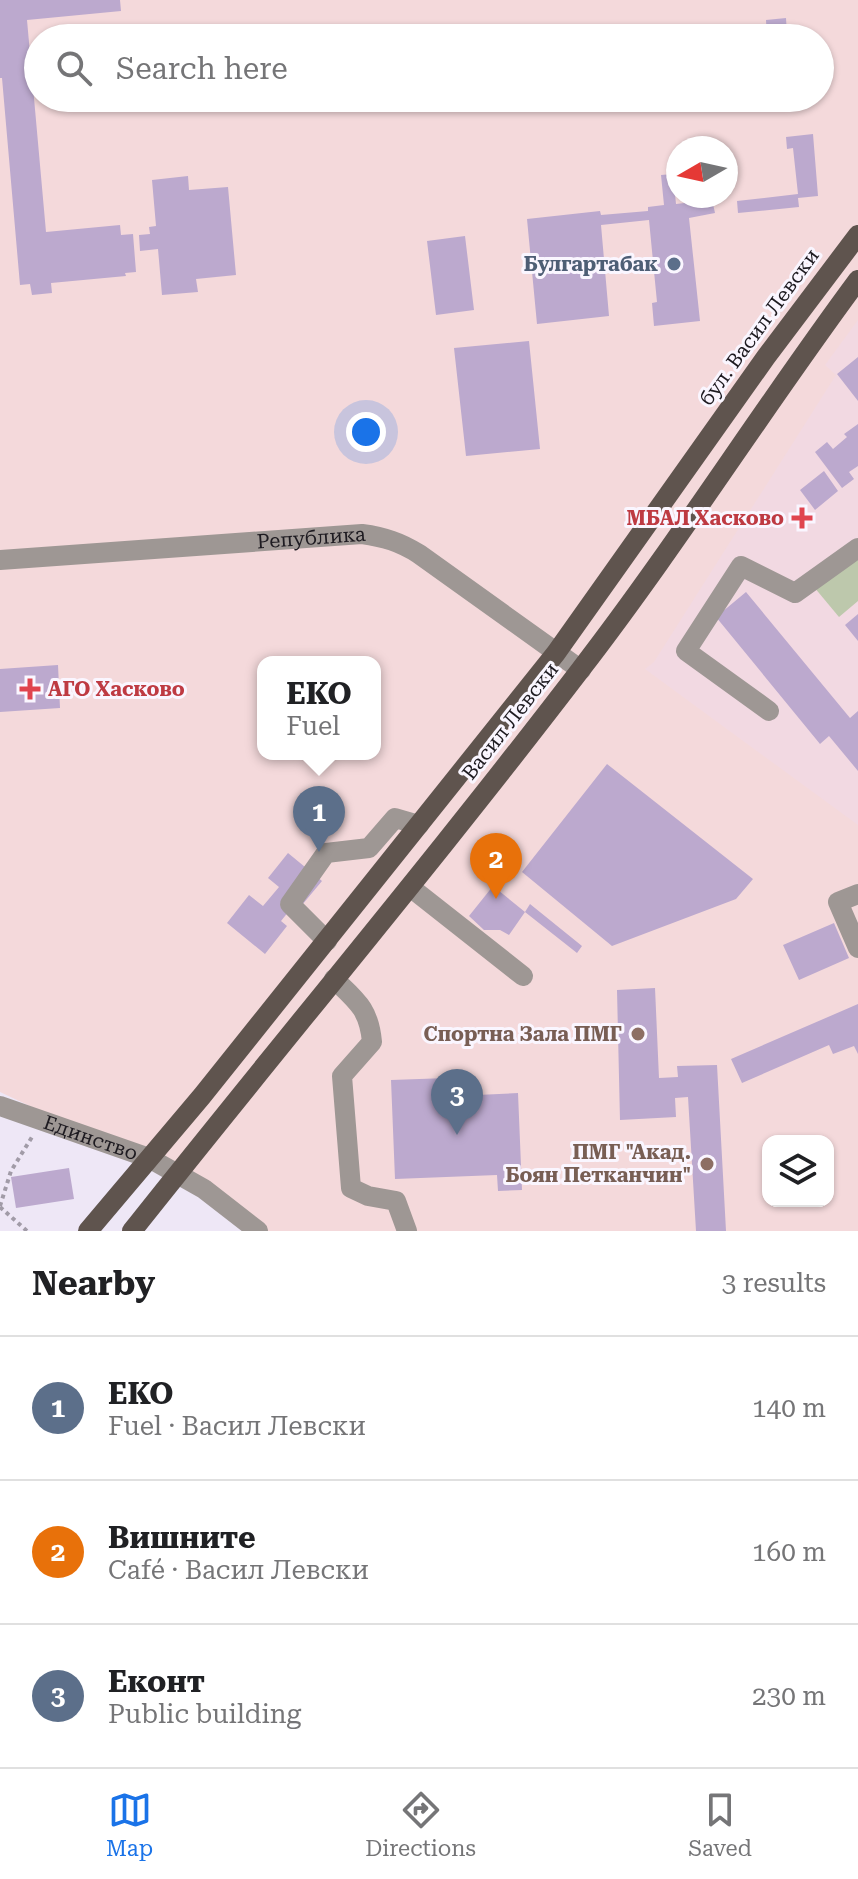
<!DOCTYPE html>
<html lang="en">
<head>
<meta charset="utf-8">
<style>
  :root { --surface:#fff; --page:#f2f2f2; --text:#202124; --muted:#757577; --line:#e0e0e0; --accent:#1a73e8 }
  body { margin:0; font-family:"Roboto Serif",serif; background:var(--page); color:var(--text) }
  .controls { position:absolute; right:24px; bottom:24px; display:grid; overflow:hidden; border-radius:16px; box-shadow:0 2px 6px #0004 }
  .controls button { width:72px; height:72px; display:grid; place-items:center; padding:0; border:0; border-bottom:2px solid var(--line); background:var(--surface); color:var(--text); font:40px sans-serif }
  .compass { position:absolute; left:666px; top:136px; width:72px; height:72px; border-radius:50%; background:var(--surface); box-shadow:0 2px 6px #0004; rotate:261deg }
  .you { position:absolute; left:366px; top:432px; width:28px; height:28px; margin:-20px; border:6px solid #fff; border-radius:50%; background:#1a73e8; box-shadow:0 0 0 12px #1a73e833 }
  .badge { display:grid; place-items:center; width:52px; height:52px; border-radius:50%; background:var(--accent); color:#fff; font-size:26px; font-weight:700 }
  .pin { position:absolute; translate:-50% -66px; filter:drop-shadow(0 2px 4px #0008) }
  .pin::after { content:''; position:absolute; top:42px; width:28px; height:24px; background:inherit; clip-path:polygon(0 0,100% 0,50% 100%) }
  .popup { position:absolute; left:257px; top:656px; width:124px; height:104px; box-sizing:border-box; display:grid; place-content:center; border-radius:16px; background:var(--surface); filter:drop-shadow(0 2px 6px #0005); font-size:26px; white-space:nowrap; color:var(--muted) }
  .popup b { font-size:30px; color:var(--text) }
  .popup::after { content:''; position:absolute; left:50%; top:100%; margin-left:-16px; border:16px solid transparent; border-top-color:var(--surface) }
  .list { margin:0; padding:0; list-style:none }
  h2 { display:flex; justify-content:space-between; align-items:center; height:104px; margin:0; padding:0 32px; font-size:34px }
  h2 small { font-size:26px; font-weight:400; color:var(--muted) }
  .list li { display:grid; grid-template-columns:52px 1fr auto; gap:24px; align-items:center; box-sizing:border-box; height:144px; padding:0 32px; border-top:2px solid var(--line) }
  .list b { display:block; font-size:30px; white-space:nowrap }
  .list p { margin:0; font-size:26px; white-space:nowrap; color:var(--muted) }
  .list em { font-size:26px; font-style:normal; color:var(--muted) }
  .icon { flex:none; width:44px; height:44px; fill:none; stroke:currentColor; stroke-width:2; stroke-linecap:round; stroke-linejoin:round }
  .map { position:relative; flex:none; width:858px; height:1231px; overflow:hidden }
  .search { position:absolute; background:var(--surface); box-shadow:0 2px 6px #0004; left:24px; right:24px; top:24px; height:88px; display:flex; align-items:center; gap:20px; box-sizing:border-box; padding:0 28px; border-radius:44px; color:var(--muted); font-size:30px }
  .sheet { height:536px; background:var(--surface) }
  nav { display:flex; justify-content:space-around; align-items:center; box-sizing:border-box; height:112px; border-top:2px solid var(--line); background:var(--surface); font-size:22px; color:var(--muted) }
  nav a { display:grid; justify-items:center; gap:4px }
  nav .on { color:var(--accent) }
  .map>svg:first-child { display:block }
  .industrial { fill:#f4d9db; fill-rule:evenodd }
  .medical { fill:#f2d9e2 }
  .green { fill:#bdc8ac }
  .building { fill:#bca9ce }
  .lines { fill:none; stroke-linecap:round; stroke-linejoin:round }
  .path { stroke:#a19ba7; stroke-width:4; stroke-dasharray:4 4; stroke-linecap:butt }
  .minor { stroke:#9e9794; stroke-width:20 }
  .major { stroke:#5f544e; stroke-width:20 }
  .service-dot { fill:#5c6f8a; stroke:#faf6ff; stroke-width:3 }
  .health-dot { fill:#e0444e; stroke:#faf6ff; stroke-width:3 }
  .education-dot { fill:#8d6e63; stroke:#faf6ff; stroke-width:3 }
  .labels { text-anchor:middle; stroke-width:6; stroke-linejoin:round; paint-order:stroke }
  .service-label { font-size:20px; font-weight:bold; fill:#4e5e75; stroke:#faf6ff; text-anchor:end }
  .street-label { font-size:20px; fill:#1e1b21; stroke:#faf6ff }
  .health-label { font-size:20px; font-weight:bold; fill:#be3a42; stroke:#faf6ff; text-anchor:end }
  .education-label { font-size:20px; font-weight:bold; fill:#785e54; stroke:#faf6ff; text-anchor:end }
</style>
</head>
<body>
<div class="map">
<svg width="858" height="1231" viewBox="0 0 858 1231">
  <rect width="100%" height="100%" fill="#eee7f6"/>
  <path class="industrial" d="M0 0H858V1231H254L128 1152 0 1092ZM38 38H820V98H38ZM678 148H726V196H678ZM263 662H375V754H263ZM768 1141H828V1201H768Z"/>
  <path class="medical" d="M858 320V825L645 669 654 662 836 375 825 365Z"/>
  <path class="green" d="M858 556V601L839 617 814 587Z"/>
  <path class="building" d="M0 0H120L121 11 27 20 46 232 120 225 121 235 133 234 136 272 125 273 126 276 51 283 52 293 32 295 30 284 20 285 2 78H0Z
    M786 18 787 35 767 37 766 20Z
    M813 134 818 196 798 198 799 207 738 213 737 201 798 194 793 148 787 149 786 137Z
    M673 174 676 204 702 201V205L713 204 715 213 689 218 700 321 654 326 652 303 657 302 649 220 601 225 609 316 537 324 527 219 600 211 601 215 648 211V207L664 205 661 175Z
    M188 176 189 190 228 187 236 275 196 279 198 292 162 295 158 249 140 251 139 235 150 234 149 227 156 226 152 180Z
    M465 236 474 310 436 315 427 241Z
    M529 341 540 449 466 456 454 348Z
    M858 357V401L837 374Z
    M858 424V466L849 472 854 479 842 488 815 452 827 442 833 449 847 437 844 434Z
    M824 471 838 491 815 510 800 490Z
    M746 592 850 718 858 711V771L829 736 820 744 716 617Z
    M858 614V641L845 625Z
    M58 665 60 708 0 712V669Z
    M607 764 753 879 736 899 612 946 522 872Z
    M288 853 322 881 302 905 297 901 281 921 287 926 265 954 227 923 249 895 263 906 279 887 268 878Z
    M493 886 525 912 509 935 500 930H484L469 916Z
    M530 904 582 946 577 953 525 912Z
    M834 923 849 958 799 980 783 945Z
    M655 988 659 1078 678 1077 677 1066 717 1065 726 1231H696L688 1097 675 1098 676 1117 620 1120 617 990Z
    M858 1004V1054L854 1046 833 1054 829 1045 742 1083 731 1059Z
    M476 1077 477 1095 518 1093 522 1190 498 1191 497 1175 395 1179 391 1080Z
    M69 1168 74 1199 16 1208 11 1177Z"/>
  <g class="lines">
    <path class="path" d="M0 1206 11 1171 32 1137
      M0 1207 27 1231"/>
    <g class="minor">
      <path id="s1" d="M0 560 362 534C384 537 400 542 419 554L581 670"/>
      <path d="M769 711 686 651 741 566 795 593 858 548"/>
      <path d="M410 887 523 976"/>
      <path d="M858 894 838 902 858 948"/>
      <path d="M327 941 290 904 326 853 369 848 395 818 419 825"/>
      <path d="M334 979C357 1001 369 1009 372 1042L342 1076 351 1188 368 1196 396 1201 407 1231"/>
      <path id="s2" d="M0 1106 149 1158 204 1189 258 1231"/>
    </g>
    <path class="major" d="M88 1231 202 1096 556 653 766 357 858 235
      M132 1231C281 1043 435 860 581 669 678 543 763 408 858 280"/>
  </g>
  <circle class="service-dot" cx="674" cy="264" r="8"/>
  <g class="health-dot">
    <path d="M798 506h8v8h8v8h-8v8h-8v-8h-8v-8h8z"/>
    <path d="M26 677h8v8h8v8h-8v8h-8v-8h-8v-8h8z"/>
  </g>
  <g class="education-dot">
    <circle cx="638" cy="1034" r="8"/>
    <circle cx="707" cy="1164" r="8"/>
  </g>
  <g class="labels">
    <g class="service-label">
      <text x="658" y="271">Булгартабак</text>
    </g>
    <g class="street-label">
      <text transform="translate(759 327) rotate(-54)" y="7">бул. Васил Левски</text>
      <text dy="7" stroke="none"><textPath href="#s1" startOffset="312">Република</textPath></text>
      <text transform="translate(510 721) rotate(-52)" y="7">Васил Левски</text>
      <text dy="7" stroke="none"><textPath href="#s2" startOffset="96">Единство</textPath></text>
    </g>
    <g class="health-label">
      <text x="784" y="525">МБАЛ Хасково</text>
      <text x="48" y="696" text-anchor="start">АГО Хасково</text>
    </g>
    <g class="education-label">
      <text x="622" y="1041">Спортна Зала ПМГ</text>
      <text x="691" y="1159">ПМГ "Акад.<tspan x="691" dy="23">Боян Петканчин"</tspan></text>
    </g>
  </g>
</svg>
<div class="controls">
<button><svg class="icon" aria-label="layers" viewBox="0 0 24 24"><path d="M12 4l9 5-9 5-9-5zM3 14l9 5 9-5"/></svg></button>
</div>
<svg class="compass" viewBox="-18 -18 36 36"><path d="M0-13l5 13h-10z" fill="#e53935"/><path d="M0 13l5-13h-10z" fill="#757577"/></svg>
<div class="you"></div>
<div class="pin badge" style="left:319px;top:852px;background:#5c6f8a">1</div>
<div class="popup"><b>EKO</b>Fuel</div>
<div class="pin badge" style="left:496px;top:899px;background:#e8710a">2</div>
<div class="pin badge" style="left:457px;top:1135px;background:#5c6f8a">3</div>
<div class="search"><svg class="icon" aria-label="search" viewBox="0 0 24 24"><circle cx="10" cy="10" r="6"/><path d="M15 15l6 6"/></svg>Search here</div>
</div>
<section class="sheet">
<h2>Nearby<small>3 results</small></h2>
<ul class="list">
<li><span class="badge" style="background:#5c6f8a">1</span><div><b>EKO</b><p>Fuel · Васил Левски</p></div><em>140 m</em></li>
<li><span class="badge" style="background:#e8710a">2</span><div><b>Вишните</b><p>Café · Васил Левски</p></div><em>160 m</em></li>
<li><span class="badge" style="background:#5c6f8a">3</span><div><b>Еконт</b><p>Public building</p></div><em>230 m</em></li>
</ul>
</section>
<nav>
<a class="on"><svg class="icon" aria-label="map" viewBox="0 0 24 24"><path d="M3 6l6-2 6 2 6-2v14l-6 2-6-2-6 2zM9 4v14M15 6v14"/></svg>Map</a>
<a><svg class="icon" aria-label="directions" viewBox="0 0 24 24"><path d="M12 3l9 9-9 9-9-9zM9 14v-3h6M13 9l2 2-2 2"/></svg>Directions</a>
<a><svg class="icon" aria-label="saved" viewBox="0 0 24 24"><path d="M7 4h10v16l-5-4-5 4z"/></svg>Saved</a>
</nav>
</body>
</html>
